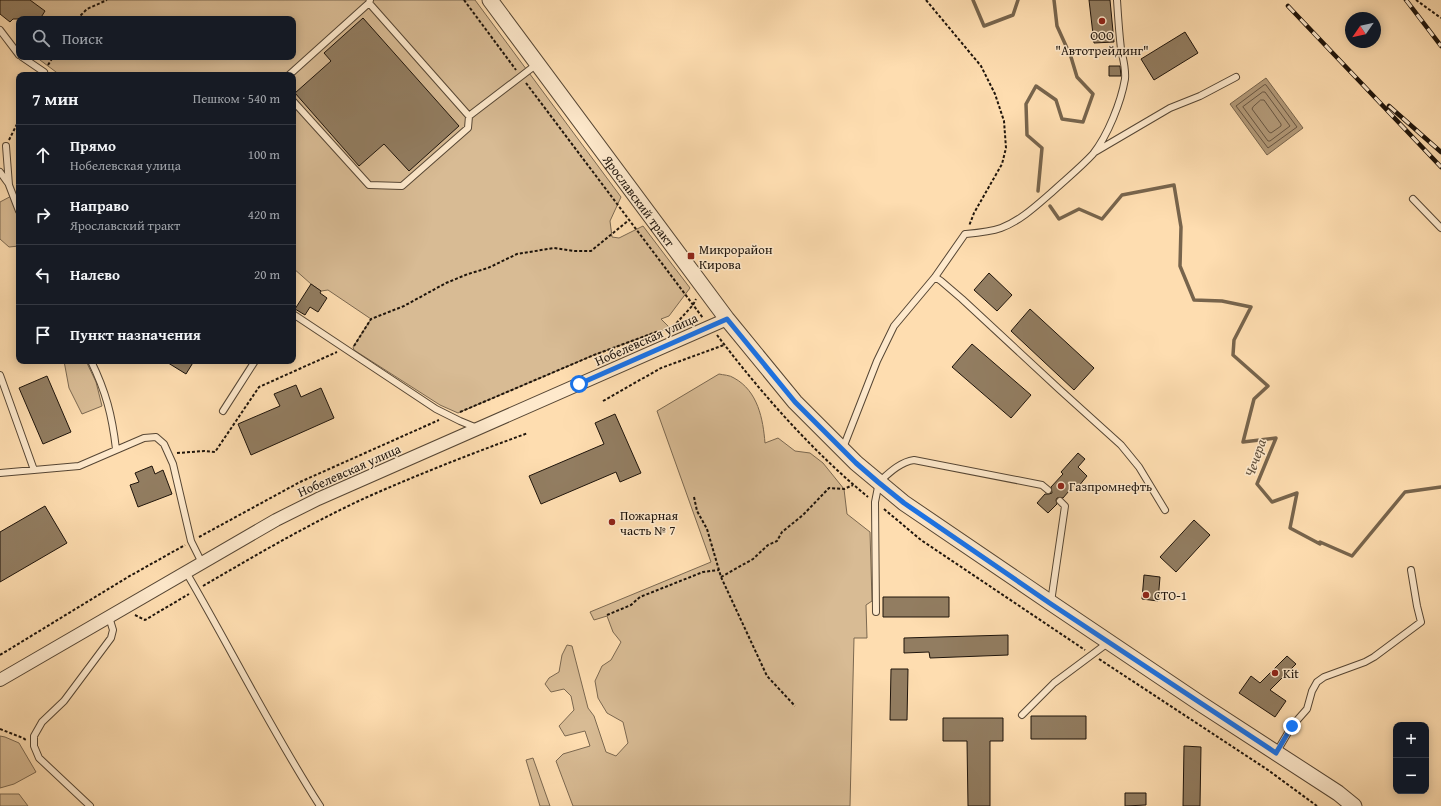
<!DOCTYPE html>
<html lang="ru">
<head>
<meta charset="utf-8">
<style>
  :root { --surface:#171b24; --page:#242831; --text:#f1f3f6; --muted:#9ea1a6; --line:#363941 }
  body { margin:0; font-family:"Gentium Book Plus",serif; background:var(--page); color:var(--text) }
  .controls { position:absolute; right:12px; bottom:12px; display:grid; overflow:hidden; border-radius:8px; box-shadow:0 2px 10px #0003 }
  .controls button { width:36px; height:36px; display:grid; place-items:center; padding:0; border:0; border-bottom:1px solid var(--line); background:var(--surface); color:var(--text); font:20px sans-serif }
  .compass { position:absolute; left:1345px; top:12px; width:36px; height:36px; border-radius:50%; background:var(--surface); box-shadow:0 2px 10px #0003; rotate:236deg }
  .stop { position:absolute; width:12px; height:12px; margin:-9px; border:3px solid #1a73e8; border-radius:50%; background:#fff }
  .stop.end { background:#1a73e8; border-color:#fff; box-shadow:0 1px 4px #0008 }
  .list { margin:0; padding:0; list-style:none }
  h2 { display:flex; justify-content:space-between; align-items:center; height:52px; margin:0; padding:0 16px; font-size:17px }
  h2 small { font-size:13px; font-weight:400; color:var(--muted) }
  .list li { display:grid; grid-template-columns:26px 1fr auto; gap:12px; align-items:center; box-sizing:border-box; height:60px; padding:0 16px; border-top:1px solid var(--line) }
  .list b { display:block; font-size:15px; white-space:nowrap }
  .list p { margin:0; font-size:13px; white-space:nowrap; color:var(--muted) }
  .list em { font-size:13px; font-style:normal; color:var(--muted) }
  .icon { flex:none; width:22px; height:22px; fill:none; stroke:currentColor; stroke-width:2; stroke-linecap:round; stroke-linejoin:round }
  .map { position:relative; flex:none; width:1441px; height:806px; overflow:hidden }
  .search { position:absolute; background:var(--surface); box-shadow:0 2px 10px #0003; left:16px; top:16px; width:280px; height:44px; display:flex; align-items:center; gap:10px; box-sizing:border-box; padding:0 14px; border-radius:8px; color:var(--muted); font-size:15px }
  .panel { position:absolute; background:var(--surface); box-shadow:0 2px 10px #0003; left:16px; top:72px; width:280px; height:292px; border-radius:8px }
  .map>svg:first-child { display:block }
  .green { fill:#d8bb94; stroke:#7b6850 }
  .water { fill:#b29978; stroke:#77644c }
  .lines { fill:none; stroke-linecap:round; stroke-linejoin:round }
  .shore { stroke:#685642; stroke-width:1 }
  .stream { stroke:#77644c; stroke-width:3.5 }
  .building { fill:#927d61; stroke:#1e140b }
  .service-casing { stroke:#564634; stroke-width:8 }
  .minor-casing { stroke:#564634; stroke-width:14 }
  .tertiary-casing { stroke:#564634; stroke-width:17 }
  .path { stroke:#1e140b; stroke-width:2; stroke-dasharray:3 2; stroke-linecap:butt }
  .service { stroke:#fee9cc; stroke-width:6 }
  .minor { stroke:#fee9cc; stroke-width:12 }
  .tertiary { stroke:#fee9cc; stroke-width:15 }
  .rail-casing { stroke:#1e140b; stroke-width:4.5 }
  .rail { stroke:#fee9cc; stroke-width:3; stroke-dasharray:9; stroke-linecap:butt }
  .route { stroke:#1a73e8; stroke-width:5 }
  .poi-dot { fill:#8f2418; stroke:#fee9cc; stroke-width:1.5 }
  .labels { text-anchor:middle; stroke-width:3; stroke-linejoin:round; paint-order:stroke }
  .poi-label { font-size:13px; fill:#1e140b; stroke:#fee9cc; text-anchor:start }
  .street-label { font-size:13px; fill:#1e140b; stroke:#fee9cc }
  .water-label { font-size:14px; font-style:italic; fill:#61503c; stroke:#fee9cc }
</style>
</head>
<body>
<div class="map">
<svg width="1441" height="806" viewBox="0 0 1441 806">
  <rect width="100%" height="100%" fill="#feddb0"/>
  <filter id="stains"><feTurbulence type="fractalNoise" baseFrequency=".005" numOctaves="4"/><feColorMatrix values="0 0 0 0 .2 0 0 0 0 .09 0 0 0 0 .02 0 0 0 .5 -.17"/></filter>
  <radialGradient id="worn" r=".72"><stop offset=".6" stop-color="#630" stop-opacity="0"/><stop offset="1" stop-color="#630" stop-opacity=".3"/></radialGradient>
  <path class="green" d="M30 0H475L621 197 610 221 612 237 619 238 643 226 690 288 669 316 661 319 671 329 656 332 594 355 458 413 440 405 354 350 353 347 371 319 328 290 321 291 311 284 293 268V75H60L36 57H293V19H40Z
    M19 192V246L9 247 0 239V202Z
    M64 361H86L96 382 102 406 82 414 69 388Z
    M719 374C723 375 730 375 734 378 758 391 763 419 765 443L778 438 795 451 810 453 823 463 844 489 847 514 870 532 872 601 866 605 867 638H854L850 806H573L556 761 563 754 590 746 585 731 565 736 559 726 574 710 571 696 564 689 551 692 545 684 549 678 559 672 562 655 567 645 572 646 588 708 594 716 606 752 616 756 628 743 623 722 607 713 598 698 595 681 602 666 611 660 621 642 613 632 607 616 594 620 590 612 711 562 657 411Z
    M0 736 5 737 19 743 36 772 14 784 0 788Z
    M533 758 550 806H540L526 760Z
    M0 794H19L28 806H0Z"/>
  <path class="water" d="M1266 78 1303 128 1267 155 1230 104Z"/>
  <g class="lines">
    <path class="shore" d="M1266 85 1297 127 1268 148 1236 106 1264 85Z
      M1263 92H1265L1290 126 1270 141H1268L1243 107Z
      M1261 100H1264L1281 124V126L1271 133 1269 132 1252 109 1253 107Z"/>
    <path class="stream" d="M973 0 984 26 1013 15 1018 0
      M1038 191 1042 148 1027 135 1026 104 1036 86 1056 100 1062 119 1083 122 1093 94 1077 77 1071 57 1057 26 1054 0
      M1050 206 1059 219 1079 209 1102 219 1122 195 1174 185 1181 227 1180 266 1194 300 1222 301 1251 307 1234 340 1233 355 1268 386 1254 399 1243 442 1276 438 1257 484 1272 502 1297 493 1290 528 1320 544V542L1352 556 1405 492 1441 487"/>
  </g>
  <path class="building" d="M0 0H30L45 11 40 19H13L10 22 0 14Z
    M1089 0H1110L1114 42 1094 43Z
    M363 18 459 126 409 171 384 144 359 166 295 93 331 61 324 53Z
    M1185 32 1198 53 1154 80 1141 59Z
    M1109 66H1120L1121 76H1109Z
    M989 273 1012 295 997 311 974 290Z
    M311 284 321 291 320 293 327 298 318 312 310 307 305 315 295 309Z
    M1030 309 1094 368 1074 390 1011 331Z
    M972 344 1031 395 1011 418 952 367Z
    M165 361H194L186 374Z
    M47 376 71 432 43 444 19 388Z
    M296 385 301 397 321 388 334 418 251 455 238 424 280 406 274 394Z
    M615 414 641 473 620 482 616 472 541 504 529 476 604 444 595 423Z
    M1078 453 1085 459 1078 467 1087 476 1078 487 1075 484 1063 498H1057L1056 500 1057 504 1048 513 1037 503 1045 494H1049L1052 493 1051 487 1063 474 1061 472Z
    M152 466 155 474 163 470 172 494 138 507 130 485 139 482 135 473Z
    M45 506 67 543 0 582V532Z
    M1194 520 1210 535 1176 572 1160 557Z
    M1144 575 1160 577 1158 601 1142 599Z
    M883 597H949V617H883Z
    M1008 635V655L930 658 929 652 904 653V638Z
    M1287 656 1296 664 1270 690 1286 701 1275 717 1239 693 1251 676 1260 683Z
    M891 669H908L907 720H890Z
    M1031 716H1086V739H1031Z
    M943 718H1003V741H990V806H968L967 741H943Z
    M1184 746 1201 747 1200 806H1183Z
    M1125 793H1146V805L1125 806Z"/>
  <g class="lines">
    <defs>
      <path id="service" d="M370 0 369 3 469 116 537 64
        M0 30 19 55
        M22 57 44 72
        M289 75 369 3
        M293 101 369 185 402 186 468 128 469 116
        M6 146 9 185 19 211
        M1095 152 1170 108 1200 96 1236 77
        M0 172 8 183
        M1413 199 1441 228
        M935 277 941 281 962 299 1059 389 1121 445 1139 467 1165 510
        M293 314 436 409 460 421 477 428
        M91 361C106 392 112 415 116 449
        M0 375 34 470
        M223 411 255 361
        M843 448 877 361 894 326 935 277 965 234C977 233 990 232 1001 228 1020 221 1036 206 1051 193 1065 180 1080 168 1093 154 1108 135 1121 102 1125 79 1126 68 1123 59 1121 49 1119 32 1118 16 1117 0
        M0 473 79 466 144 438 156 437 164 444 173 464 191 541 202 563
        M186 572C231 649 271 730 320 806
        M1051 602 1065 506 1060 501
        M876 612 875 502 879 482C889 473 900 462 914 460L1042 485 1048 490
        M1022 715 1054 683 1109 642
        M1276 753 1292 726 1307 709 1312 691 1317 682 1324 677 1365 662 1374 657 1421 622 1417 606 1411 570
        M90 806 39 758 34 746V736L42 722 64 701 111 638 113 630 109 617"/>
      <path id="minor" d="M0 680 276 520 318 499 727 319"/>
      <g id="tertiary">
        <path id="s1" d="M490 0 727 319 795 402 856 463 904 503 1051 603 1201 704 1338 793 1354 806"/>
      </g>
    </defs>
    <use href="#service" class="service-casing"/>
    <use href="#minor" class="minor-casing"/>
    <use href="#tertiary" class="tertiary-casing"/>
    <path class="path" d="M464 0 516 70
      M926 0 981 66 995 94 1004 121 1006 148 1002 164 974 213 969 226
      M1416 0 1441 18
      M77 19 87 9 107 0
      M48 65 53 57
      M526 83 703 318
      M9 140 19 120
      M717 335C761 393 812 451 868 497
      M354 346 371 319 404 306 446 283 468 274 488 268 517 254 554 248 574 251H591L629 220
      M603 401 661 368 724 345
      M460 412 594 355 656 332 671 329 693 305 696 299
      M177 453 204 451 215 452 259 387 337 352
      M694 497 697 511 707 529 721 577 767 676 795 706
      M884 509 921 540 1085 650
      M199 537 300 482 439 420
      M721 577 753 559 768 545 777 541 782 532 803 515 829 488 844 489 853 485
      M203 586C256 555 309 524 365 498 419 474 473 453 528 433
      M135 615 145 620 189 594
      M607 615 631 605 640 597 703 572 719 570
      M0 655 128 577 185 545
      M1099 659 1268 770 1317 806
      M0 729 23 738 26 740"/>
    <use href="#service" class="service"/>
    <use href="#minor" class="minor"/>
    <use href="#tertiary" class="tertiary"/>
    <defs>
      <path id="rail" d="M1406 0 1441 46
        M1288 6 1441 167
        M1389 106 1441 152"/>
    </defs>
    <use href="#rail" class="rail-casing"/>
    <use href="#rail" class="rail"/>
  </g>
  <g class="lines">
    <path class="route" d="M579 384 727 319 795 402 856 463 878 482 904 503 1051 604 1276 753 1292 726"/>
  </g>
  <g class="poi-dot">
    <circle cx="1102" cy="21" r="4"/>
    <rect x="687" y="252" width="8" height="8" rx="2"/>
    <circle cx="1061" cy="486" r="4"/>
    <circle cx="612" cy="522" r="4"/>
    <circle cx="1146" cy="595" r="4"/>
    <circle cx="1275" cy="673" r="4"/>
  </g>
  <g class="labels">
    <g class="poi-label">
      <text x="1102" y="40" text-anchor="middle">ООО<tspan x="1102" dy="15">"Автотрейдинг"</tspan></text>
      <text x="699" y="254">Микрорайон<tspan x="699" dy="15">Кирова</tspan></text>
      <text x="1069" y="491">Газпромнефть</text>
      <text x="620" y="520">Пожарная<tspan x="620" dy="15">часть № 7</tspan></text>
      <text x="1154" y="600">СТО-1</text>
      <text x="1283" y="678">Kit</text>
    </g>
    <g class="street-label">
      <text dy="5" stroke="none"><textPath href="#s1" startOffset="250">Ярославский тракт</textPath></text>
      <text transform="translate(646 339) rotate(-24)" y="5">Нобелевская улица</text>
      <text transform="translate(349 470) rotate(-24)" y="5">Нобелевская улица</text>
    </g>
    <g class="water-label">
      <text transform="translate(1255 458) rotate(-71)" y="5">Чечера</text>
    </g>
  </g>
  <rect width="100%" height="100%" filter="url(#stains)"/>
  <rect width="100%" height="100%" fill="url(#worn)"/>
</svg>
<div class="controls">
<button>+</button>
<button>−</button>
</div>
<svg class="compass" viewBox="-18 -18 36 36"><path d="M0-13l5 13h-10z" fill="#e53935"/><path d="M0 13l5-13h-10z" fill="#9ea1a6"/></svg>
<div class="stop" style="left:579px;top:384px"></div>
<div class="stop end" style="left:1292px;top:726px"></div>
<div class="search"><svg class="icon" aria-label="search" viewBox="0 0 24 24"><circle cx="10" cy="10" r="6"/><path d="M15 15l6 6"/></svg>Поиск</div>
<section class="panel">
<h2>7 мин<small>Пешком · 540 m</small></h2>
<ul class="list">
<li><svg class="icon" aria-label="ahead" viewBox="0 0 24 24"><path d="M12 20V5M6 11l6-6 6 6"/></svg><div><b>Прямо</b><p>Нобелевская улица</p></div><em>100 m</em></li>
<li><svg class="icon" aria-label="right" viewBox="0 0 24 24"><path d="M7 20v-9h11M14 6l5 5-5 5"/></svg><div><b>Направо</b><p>Ярославский тракт</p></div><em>420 m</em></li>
<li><svg class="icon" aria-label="left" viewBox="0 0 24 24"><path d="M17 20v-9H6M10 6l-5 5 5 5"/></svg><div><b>Налево</b></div><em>20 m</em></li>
<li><svg class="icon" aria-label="arrive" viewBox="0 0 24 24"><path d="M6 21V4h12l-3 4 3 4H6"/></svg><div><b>Пункт назначения</b></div></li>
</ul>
</section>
</div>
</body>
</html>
